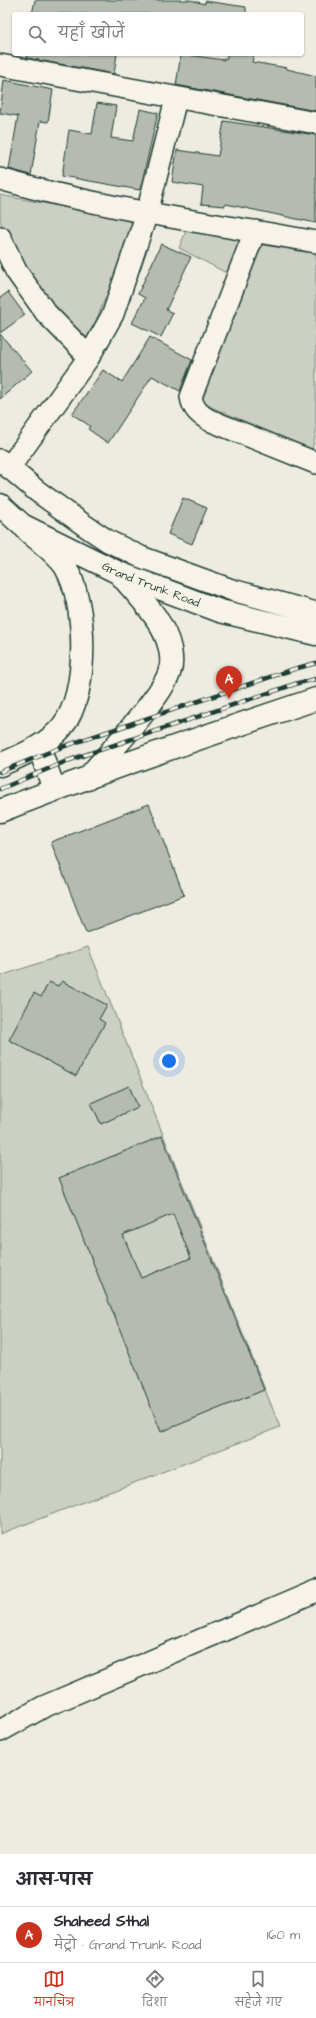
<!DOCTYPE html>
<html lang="hi">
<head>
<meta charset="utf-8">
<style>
  :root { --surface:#fff; --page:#f7f7f7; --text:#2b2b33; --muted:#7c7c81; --line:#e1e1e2; --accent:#c8321e }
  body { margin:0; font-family:"Architects Daughter","Playpen Sans Deva",sans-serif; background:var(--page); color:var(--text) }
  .you { position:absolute; left:169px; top:1061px; width:14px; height:14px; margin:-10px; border:3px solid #fff; border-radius:50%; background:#1a73e8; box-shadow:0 0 0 6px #1a73e833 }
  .badge { display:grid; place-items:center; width:26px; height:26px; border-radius:50%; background:var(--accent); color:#fff; font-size:13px; font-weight:700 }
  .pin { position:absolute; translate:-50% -33px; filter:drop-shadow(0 1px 2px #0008) }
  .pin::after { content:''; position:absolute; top:21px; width:14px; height:12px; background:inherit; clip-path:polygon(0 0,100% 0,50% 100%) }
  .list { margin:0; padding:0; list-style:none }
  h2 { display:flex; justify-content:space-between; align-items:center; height:52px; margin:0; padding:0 16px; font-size:17px }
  h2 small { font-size:13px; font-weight:400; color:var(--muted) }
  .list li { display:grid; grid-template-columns:26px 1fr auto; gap:12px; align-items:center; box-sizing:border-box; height:56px; padding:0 16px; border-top:1px solid var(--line) }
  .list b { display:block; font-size:15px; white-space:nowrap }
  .list p { margin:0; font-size:13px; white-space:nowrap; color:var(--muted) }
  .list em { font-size:13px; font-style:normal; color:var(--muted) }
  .icon { flex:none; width:22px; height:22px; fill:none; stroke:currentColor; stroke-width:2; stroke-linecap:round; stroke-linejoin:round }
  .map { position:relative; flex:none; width:316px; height:1854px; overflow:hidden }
  .search { position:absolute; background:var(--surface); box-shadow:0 1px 3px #0004; left:12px; right:12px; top:12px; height:44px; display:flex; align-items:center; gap:10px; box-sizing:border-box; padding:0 14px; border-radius:4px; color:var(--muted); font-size:15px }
  .sheet { height:108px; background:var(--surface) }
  nav { display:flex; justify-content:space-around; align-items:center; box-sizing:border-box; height:56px; border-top:1px solid var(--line); background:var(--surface); font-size:11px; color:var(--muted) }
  nav a { display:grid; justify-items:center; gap:2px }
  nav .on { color:var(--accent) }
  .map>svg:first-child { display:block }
  .green { fill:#cccfc4; stroke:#76867c }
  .building { fill:#b5bbb0; stroke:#1f3d34; fill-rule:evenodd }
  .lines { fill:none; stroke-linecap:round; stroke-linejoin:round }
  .minor-casing { stroke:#1f3d34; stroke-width:24 }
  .major-casing { stroke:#1f3d34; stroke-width:25 }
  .highway-casing { stroke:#1f3d34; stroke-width:25 }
  .minor { stroke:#f7f3e8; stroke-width:21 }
  .major { stroke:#f7f3e8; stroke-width:22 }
  .highway { stroke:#f7f3e8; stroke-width:22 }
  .rail-casing { stroke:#1f3d34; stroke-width:4.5 }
  .rail { stroke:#f7f3e8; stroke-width:3; stroke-dasharray:9; stroke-linecap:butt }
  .labels { text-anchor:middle; stroke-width:3; stroke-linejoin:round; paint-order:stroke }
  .street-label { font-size:12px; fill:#1f3d34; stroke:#f7f3e8 }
</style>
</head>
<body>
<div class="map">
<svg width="316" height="1854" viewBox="0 0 316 1854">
  <rect width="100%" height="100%" fill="#eeece1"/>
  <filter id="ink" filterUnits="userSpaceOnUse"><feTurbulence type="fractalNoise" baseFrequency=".025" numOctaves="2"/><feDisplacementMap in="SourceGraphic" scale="8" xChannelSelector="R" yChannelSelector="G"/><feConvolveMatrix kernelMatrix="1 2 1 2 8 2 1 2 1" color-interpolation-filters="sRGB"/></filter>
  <g filter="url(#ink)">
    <path class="green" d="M0 195 138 221 86 344 25 275 0 221Z
      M187 229 248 240 232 276 179 248Z
      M259 235 316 248V433L312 450 197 401Z
      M88 947 280 1427 0 1534V976Z"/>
    <path class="building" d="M35 0H190L205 4V1L246 7V14H32Z
      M27 54H117L114 74 27 58Z
      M181 54 224 60V58L227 59V54H254L252 62 287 68V69L316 76V111L176 85Z
      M4 80 53 90 48 122 40 121 31 175 9 169 18 116 0 113Z
      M97 103 116 106 111 138 133 141 140 109 158 113 140 190 62 176 69 130 92 134Z
      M224 121 316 135V223L226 204 225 206 201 204 203 187 172 182 177 150 218 156Z
      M161 244 191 257 166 310 173 313 161 337 132 323 145 298 138 294Z
      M8 292 25 315 0 333V298Z
      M0 334 32 371 0 399Z
      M150 337 192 360 180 391 152 376 108 443 88 429 90 426 72 414 103 370 122 382Z
      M183 498 207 508 192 544 168 534Z
      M149 804 184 895 86 933 51 842Z
      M62 981 107 1005 99 1019 105 1023 76 1076 9 1040 34 993 41 997 49 982 58 986Z
      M129 1086 138 1107 101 1124 91 1103Z
      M162 1136 264 1390 161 1432 59 1178ZM173 1214 191 1258 141 1278 123 1235Z"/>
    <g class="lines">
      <defs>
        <path id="minor" d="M0 65 316 123
          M0 179C103 209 210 223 316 242
          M255 231 191 397C193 409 199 414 209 420L316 463
          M0 237 16 271 46 313 89 357
          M0 460 37 491 84 525 108 541 141 557 232 590 316 613
          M9 468 89 357 113 314 147 213 176 99
          M0 1731 43 1707 316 1591"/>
        <path id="major" d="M0 765C22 755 46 746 62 727 90 693 87 602 65 566 57 554 38 540 27 530"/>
        <g id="highway">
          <path id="s1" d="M0 505 22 525 119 573 220 611 316 634"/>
          <path d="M39 747 54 789"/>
          <path d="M87 779C105 757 165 694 170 670 172 665 171 655 170 649 164 620 138 596 120 574"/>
          <path d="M0 811C104 770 210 734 316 699"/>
        </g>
      </defs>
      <use href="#minor" class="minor-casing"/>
      <use href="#major" class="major-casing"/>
      <use href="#highway" class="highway-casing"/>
      <use href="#minor" class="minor"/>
      <use href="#major" class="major"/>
      <use href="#highway" class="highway"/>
      <defs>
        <path id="rail" d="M0 772 62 747 294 669 316 663
          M0 789 67 761 298 683 316 679"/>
      </defs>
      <use href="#rail" class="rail-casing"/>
      <use href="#rail" class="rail"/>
    </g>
  </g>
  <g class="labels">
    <g class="street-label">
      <text dy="4" stroke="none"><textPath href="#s1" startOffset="172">Grand Trunk Road</textPath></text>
    </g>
  </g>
</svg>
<div class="you"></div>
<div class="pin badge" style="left:229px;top:699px">A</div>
<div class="search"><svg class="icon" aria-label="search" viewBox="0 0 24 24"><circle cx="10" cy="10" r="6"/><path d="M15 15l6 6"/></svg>यहाँ खोजें</div>
</div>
<section class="sheet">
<h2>आस-पास<small></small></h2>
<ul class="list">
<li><span class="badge">A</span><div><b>Shaheed Sthal</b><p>मेट्रो · Grand Trunk Road</p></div><em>160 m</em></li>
</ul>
</section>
<nav>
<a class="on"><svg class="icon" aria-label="map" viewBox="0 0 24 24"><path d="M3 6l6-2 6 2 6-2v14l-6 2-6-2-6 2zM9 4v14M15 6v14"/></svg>मानचित्र</a>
<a><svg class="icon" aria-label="directions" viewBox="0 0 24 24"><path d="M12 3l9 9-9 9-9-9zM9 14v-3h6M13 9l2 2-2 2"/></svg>दिशा</a>
<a><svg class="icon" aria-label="saved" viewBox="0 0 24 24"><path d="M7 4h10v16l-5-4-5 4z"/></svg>सहेजे गए</a>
</nav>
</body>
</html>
